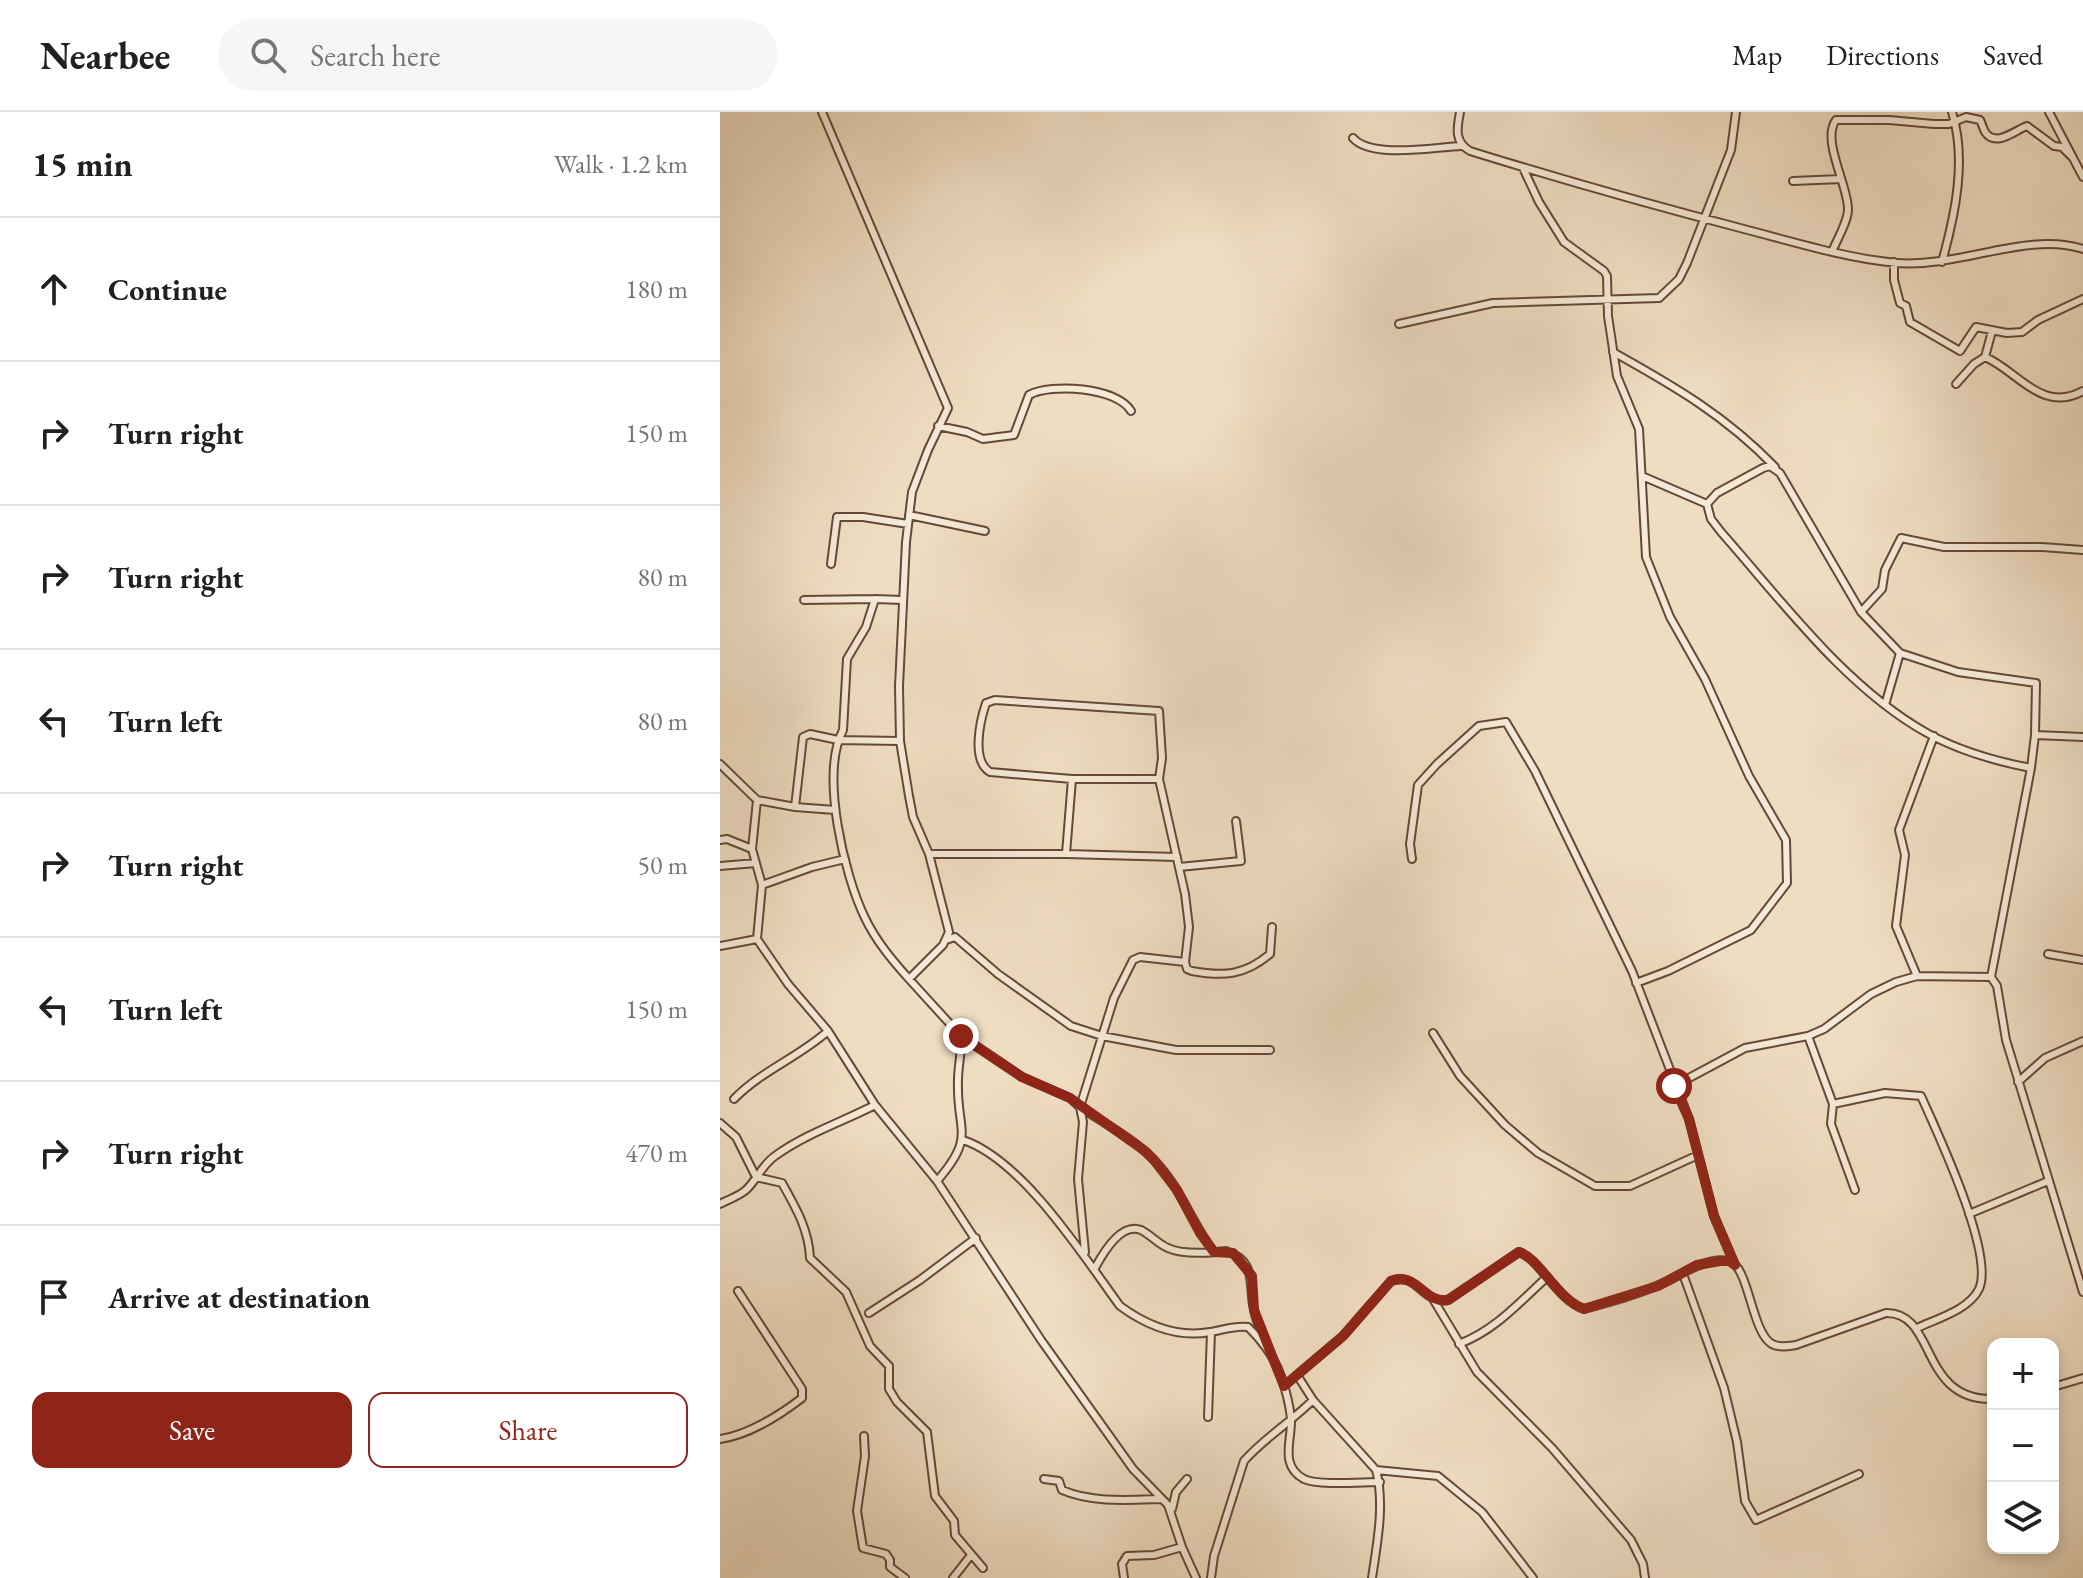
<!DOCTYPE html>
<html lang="en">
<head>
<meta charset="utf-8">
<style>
  :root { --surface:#fff; --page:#f6f6f6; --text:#202124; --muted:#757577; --line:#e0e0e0; --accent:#8f2418 }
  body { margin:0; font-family:"EB Garamond",serif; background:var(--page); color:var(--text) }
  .controls { position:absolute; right:24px; bottom:24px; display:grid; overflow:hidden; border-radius:16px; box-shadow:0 4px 12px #0003 }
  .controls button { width:72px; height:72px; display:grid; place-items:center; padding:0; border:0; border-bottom:2px solid var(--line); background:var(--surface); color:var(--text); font:40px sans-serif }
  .stop { position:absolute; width:24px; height:24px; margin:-18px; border:6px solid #8f2418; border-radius:50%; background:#fff }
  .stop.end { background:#8f2418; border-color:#fff; box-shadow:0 2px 8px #0008 }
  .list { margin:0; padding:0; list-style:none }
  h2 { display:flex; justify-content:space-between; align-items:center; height:104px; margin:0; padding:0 32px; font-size:34px }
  h2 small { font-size:26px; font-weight:400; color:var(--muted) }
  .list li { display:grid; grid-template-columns:52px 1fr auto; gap:24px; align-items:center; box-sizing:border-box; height:144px; padding:0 32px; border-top:2px solid var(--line) }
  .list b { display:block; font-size:30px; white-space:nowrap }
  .list em { font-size:26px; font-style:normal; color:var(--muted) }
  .actions { display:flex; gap:16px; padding:24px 32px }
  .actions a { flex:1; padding:18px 0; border:2px solid var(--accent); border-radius:16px; text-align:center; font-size:28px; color:var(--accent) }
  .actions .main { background:var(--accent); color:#fff }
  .icon { flex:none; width:44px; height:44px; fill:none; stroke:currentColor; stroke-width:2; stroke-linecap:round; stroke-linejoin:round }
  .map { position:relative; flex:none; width:1363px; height:1466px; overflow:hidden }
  header { display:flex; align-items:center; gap:48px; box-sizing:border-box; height:112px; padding:0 40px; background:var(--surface); border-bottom:2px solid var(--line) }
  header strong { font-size:38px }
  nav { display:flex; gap:44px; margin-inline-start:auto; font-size:28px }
  .search { width:560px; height:72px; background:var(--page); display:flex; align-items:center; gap:20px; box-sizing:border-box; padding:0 28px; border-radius:44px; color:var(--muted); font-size:30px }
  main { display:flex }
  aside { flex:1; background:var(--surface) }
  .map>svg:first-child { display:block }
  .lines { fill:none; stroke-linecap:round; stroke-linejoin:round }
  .street-casing { stroke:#664836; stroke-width:10 }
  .street { stroke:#f5e9d7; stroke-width:6 }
  .route { stroke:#8f2418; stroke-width:10 }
</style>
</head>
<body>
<header>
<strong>Nearbee</strong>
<div class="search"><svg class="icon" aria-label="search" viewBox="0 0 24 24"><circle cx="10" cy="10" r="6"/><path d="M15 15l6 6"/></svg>Search here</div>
<nav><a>Map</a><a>Directions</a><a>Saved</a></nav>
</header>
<main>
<aside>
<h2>15 min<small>Walk · 1.2 km</small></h2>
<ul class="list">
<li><svg class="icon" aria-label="ahead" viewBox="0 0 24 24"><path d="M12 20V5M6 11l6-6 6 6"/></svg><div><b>Continue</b></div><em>180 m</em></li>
<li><svg class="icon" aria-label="right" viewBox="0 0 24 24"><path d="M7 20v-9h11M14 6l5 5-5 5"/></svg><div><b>Turn right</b></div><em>150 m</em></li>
<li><svg class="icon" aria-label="right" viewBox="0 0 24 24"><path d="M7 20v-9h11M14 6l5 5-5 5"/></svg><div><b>Turn right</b></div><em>80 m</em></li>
<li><svg class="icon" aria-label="left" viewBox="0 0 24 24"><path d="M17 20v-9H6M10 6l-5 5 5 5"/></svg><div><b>Turn left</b></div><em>80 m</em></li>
<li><svg class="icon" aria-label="right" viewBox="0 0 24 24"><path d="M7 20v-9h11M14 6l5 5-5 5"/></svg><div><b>Turn right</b></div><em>50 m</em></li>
<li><svg class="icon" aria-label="left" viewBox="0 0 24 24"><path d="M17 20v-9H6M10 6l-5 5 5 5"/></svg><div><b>Turn left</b></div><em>150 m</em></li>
<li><svg class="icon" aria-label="right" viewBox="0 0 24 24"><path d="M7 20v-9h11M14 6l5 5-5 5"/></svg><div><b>Turn right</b></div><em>470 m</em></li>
<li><svg class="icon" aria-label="arrive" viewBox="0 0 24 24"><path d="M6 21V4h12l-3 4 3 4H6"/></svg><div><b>Arrive at destination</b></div></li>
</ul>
<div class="actions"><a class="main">Save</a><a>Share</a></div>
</aside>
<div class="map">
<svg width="1363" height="1466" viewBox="0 0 1363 1466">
  <rect width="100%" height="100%" fill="#efddc2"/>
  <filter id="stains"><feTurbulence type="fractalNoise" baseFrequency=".0025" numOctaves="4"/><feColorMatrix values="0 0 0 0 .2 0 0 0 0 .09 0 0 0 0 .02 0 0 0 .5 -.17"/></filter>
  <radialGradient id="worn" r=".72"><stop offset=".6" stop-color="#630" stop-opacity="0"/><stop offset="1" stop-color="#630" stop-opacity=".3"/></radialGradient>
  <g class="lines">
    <defs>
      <path id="street" d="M102 0 228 296 208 338 192 380 186 430 179 574 180 629 189 684 193 705 209 742 229 820 223 833 189 867 241 924C242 939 238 954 238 968 236 1020 257 1023 217 1069
        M740 0C737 16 734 30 750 39 840 67 932 93 1024 117 1074 130 1125 146 1177 151 1239 156 1307 119 1363 137
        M1329 0 1363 65
        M633 26C651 47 715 35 741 34
        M803 56 819 90 844 130 884 159 887 164 888 204 897 264 919 317 926 445 950 505 985 567 1029 664 1066 728 1067 771 1031 818 948 859 916 871
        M1073 69 1121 67
        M1112 140C1117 127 1128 110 1128 97 1128 73 1101 28 1116 8H1169L1214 12H1229L1246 5 1260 8C1262 12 1263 16 1265 20 1276 36 1295 18 1307 14L1334 34 1342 35 1353 46
        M1174 150V168L1180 191 1186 194 1190 210 1240 239 1256 215 1287 221 1302 220 1318 208 1363 187
        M1222 150C1235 103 1247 48 1232 0
        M679 212 773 191 939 186 959 167 967 151 1011 38 1016 0
        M893 240C954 274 1006 304 1055 355
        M1265 245C1297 258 1321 302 1363 279
        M1236 272 1254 252 1265 245 1272 219
        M218 314 247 320 263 327 294 323 309 283C331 271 397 275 411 299
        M922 364 987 392 991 407 1001 420C1062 489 1126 576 1207 621 1239 639 1275 649 1311 656L1315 623 1363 625
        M987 392 997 381 1043 356 1050 354 1060 361 1141 500 1180 541 1165 593
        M189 403 265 419
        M111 452 117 405H143L188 412
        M84 488 155 487
        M182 488 155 487 146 515 127 547 123 618C100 662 124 763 145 806 156 829 172 848 189 867
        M1141 500 1162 477 1165 458 1181 426 1224 435H1322L1363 438
        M1180 541 1238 560 1316 571 1315 623
        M0 652 37 688
        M1311 656 1271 865 1277 874 1286 928 1363 1180
        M439 667H352L270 660C251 649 260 609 266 591L275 588 439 599 442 646 439 667 465 782 469 815 465 850
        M75 695 83 625 90 622 118 628 180 629
        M115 698 75 695 37 688 32 737 42 773 37 827 68 872 108 919 155 993 217 1069 321 1228 413 1357 448 1393 462 1435 476 1466
        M0 728 7 727 32 737
        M209 742H346L352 667
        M346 742 457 745
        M692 747 690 732 698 673 717 652 759 614 786 610 815 659 912 859 969 1007 994 1104 1015 1153
        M0 754 36 751
        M459 755 521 749 516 709
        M42 773 92 755 125 747
        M226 828 235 825 278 862 351 914 382 924 456 938H550
        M0 834 37 827
        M1328 842 1363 848
        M1197 864 1176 814 1185 743 1179 718 1214 624
        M713 921 740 964 785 1013 818 1041 875 1074H910L978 1043
        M241 924 302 965 350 986 360 995 363 1010 358 1067 365 1140
        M1088 924 1113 992 1111 1012 1135 1078
        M1298 970 1325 946 1363 929
        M954 974 1025 936 1088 924 1104 917 1151 882 1176 870 1197 864 1271 865
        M14 987C41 959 79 945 108 919
        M1113 992 1165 981 1201 984C1217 1020 1275 1142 1259 1177 1249 1198 1216 1207 1197 1216
        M0 1011 16 1025 36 1065 62 1071C75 1094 89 1118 90 1146L126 1180 150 1234 169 1254V1277L177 1290 207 1320 215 1384 234 1409 235 1423 263 1456
        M243 1028C303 1048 364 1145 400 1194 426 1213 457 1226 490 1220 504 1218 514 1213 528 1215 545 1232 557 1249 564 1273 567 1284 571 1298 571 1310 571 1330 560 1354 584 1367 600 1374 641 1370 660 1370
        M0 1092C9 1087 20 1084 27 1077 38 1066 42 1053 55 1044 85 1022 122 1010 155 993
        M1249 1102 1328 1069
        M494 1140C471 1110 459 1072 432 1046 412 1026 384 1011 360 995L394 886 413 848 420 845 465 850 467 857 472 859C504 865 525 863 550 842L552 815
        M375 1156C383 1141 401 1110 421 1118 431 1123 438 1132 448 1136 463 1143 489 1141 506 1139 538 1149 528 1174 534 1198 536 1209 541 1219 545 1229
        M963 1162 1004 1276 1017 1330 1025 1389 1036 1408 1139 1362
        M713 1187 757 1260 832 1336 911 1428 923 1452 925 1466
        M149 1201 200 1168 256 1126
        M739 1232C774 1219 799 1191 826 1166
        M577 1263 593 1288 656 1358C665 1392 657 1432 652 1466
        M564 1274 623 1224 671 1169C697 1159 703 1193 728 1188L799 1140C820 1147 836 1187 864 1197 890 1190 916 1183 941 1172 954 1167 967 1157 980 1153 988 1150 1002 1146 1011 1150 1029 1157 1032 1221 1052 1232 1059 1236 1068 1234 1076 1233L1166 1201C1217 1200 1199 1289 1273 1287
        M1333 1275 1363 1266
        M488 1305 491 1220
        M144 1324 145 1344 137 1399 143 1436 166 1442 170 1448V1455L185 1466
        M0 1327C28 1323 60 1303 82 1286V1277L18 1179
        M656 1358 718 1364 762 1400 813 1466
        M324 1367 339 1369 342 1378C372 1391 409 1388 441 1387
        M452 1397 456 1380 467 1367
        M233 1466 251 1443
        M404 1466 402 1452 407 1444 434 1443 462 1435
        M491 1466 494 1444 524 1349C544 1326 571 1310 593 1288"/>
    </defs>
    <use href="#street" class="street-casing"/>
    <use href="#street" class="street"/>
  </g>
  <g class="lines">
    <path class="route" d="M241 924 302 965 350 986 425 1039 434 1048 457 1078 480 1121 494 1140 513 1141 532 1164 534 1198 564 1274 623 1224 671 1169C697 1159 704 1192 728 1188L799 1140C820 1147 837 1187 864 1197L938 1174 977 1153 1000 1149H1010L1015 1153 994 1104 969 1007 954 974"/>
  </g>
  <rect width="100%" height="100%" filter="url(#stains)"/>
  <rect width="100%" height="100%" fill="url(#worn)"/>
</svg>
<div class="controls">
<button>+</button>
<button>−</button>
<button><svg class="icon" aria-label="layers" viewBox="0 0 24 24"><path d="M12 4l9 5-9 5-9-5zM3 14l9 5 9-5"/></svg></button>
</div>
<div class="stop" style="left:954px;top:974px"></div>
<div class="stop end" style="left:241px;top:924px"></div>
</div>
</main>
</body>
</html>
